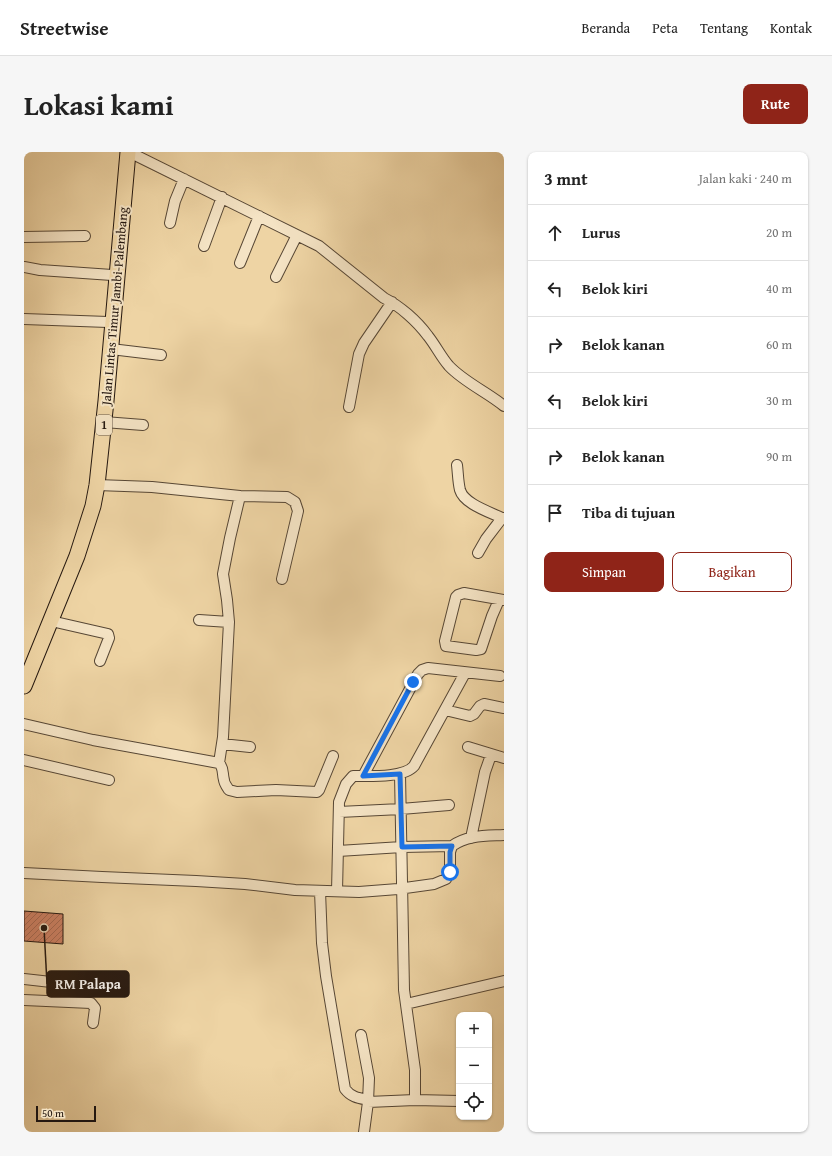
<!DOCTYPE html>
<html lang="id">
<head>
<meta charset="utf-8">
<style>
  :root { --surface:#fff; --page:#f6f6f6; --text:#222; --muted:#767676; --line:#e0e0e0; --accent:#8f2418 }
  body { margin:0; font-family:"Gentium Book Plus",serif; background:var(--page); color:var(--text) }
  .controls { position:absolute; right:12px; bottom:12px; display:grid; overflow:hidden; border-radius:8px; box-shadow:0 1px 3px #0004 }
  .controls button { width:36px; height:36px; display:grid; place-items:center; padding:0; border:0; border-bottom:1px solid var(--line); background:var(--surface); color:var(--text); font:20px sans-serif }
  .scale { position:absolute; left:12px; bottom:10px; width:60px; box-sizing:border-box; padding-left:4px; border:2px solid #251810; border-top:0; font-size:11px; line-height:14px; white-space:nowrap; color:#251810; -webkit-text-stroke:3px #f4e3c4; paint-order:stroke }
  .stop { position:absolute; width:12px; height:12px; margin:-9px; border:3px solid #1a73e8; border-radius:50%; background:#fff }
  .stop.end { background:#1a73e8; border-color:#fff; box-shadow:0 1px 4px #0008 }
  .list { margin:0; padding:0; list-style:none }
  h2 { display:flex; justify-content:space-between; align-items:center; height:52px; margin:0; padding:0 16px; font-size:17px }
  h2 small { font-size:13px; font-weight:400; color:var(--muted) }
  .list li { display:grid; grid-template-columns:26px 1fr auto; gap:12px; align-items:center; box-sizing:border-box; height:56px; padding:0 16px; border-top:1px solid var(--line) }
  .list b { display:block; font-size:15px; white-space:nowrap }
  .list em { font-size:13px; font-style:normal; color:var(--muted) }
  .actions { display:flex; gap:8px; padding:12px 16px }
  .actions a { flex:1; padding:9px 0; border:1px solid var(--accent); border-radius:8px; text-align:center; font-size:14px; color:var(--accent) }
  .actions .main { background:var(--accent); color:#fff }
  .icon { flex:none; width:22px; height:22px; fill:none; stroke:currentColor; stroke-width:2; stroke-linecap:round; stroke-linejoin:round }
  .map { position:relative; flex:none; width:480px; height:980px; overflow:hidden; border-radius:8px }
  header { display:flex; align-items:center; gap:24px; box-sizing:border-box; height:56px; padding:0 20px; background:var(--surface); border-bottom:1px solid var(--line) }
  header strong { font-size:19px }
  nav { display:flex; gap:22px; margin-inline-start:auto; font-size:14px }
  .intro { display:flex; align-items:center; justify-content:space-between; box-sizing:border-box; height:96px; padding:0 24px }
  h1 { margin:0; font-size:28px }
  .button { padding:10px 18px; border-radius:8px; background:var(--accent); color:#fff; font-size:14px; font-weight:700 }
  main { display:flex; gap:24px; padding:0 24px }
  aside { flex:1; background:var(--surface); border-radius:8px; box-shadow:0 1px 3px #0004 }
  .map>svg:first-child { display:block }
  .building { fill:url(#building-hatch); stroke:#251810 }
  .lines { fill:none; stroke-linecap:round; stroke-linejoin:round }
  .minor-casing { stroke:#574735; stroke-width:12 }
  .highway-casing { stroke:#251810; stroke-width:17 }
  .minor { stroke:#f4e3c4; stroke-width:10 }
  .highway { stroke:#eed4a4; stroke-width:15 }
  .route { stroke:#1a73e8; stroke-width:5 }
  .labels { text-anchor:middle; stroke-width:4; stroke-linejoin:round; paint-order:stroke }
  .shield { fill:#f4e3c4; stroke:#635546; stroke-width:1 }
  .shield-label { font-size:12px; font-weight:bold; fill:#251810 }
  .street-label { font-size:13px; fill:#251810; stroke:#f4e3c4 }
  .leader { fill:none; stroke:#251810; stroke-width:1.5 }
  .callout-dot { fill:#251810; stroke:#f4e3c4; stroke-width:1.5 }
  .callout { fill:#251810; stroke:#251810; stroke-width:1.5 }
  .callout-label { font-size:14px; text-anchor:middle; font-weight:bold; fill:#fff }
</style>
</head>
<body>
<header>
<strong>Streetwise</strong>
<nav><a>Beranda</a><a>Peta</a><a>Tentang</a><a>Kontak</a></nav>
</header>
<div class="intro"><h1>Lokasi kami</h1><a class="button">Rute</a></div>
<main>
<div class="map">
<svg width="480" height="980" viewBox="0 0 480 980">
  <defs>
    <pattern id="building-hatch" width="6" height="6" patternUnits="userSpaceOnUse"><rect width="6" height="6" fill="#cd8164"/><path d="M-1 1l2-2M0 6l6-6M5 7l2-2" fill="none" stroke="#a66951"/></pattern>
  </defs>
  <rect width="100%" height="100%" fill="#eed4a4"/>
  <filter id="stains"><feTurbulence type="fractalNoise" baseFrequency=".005" numOctaves="4"/><feColorMatrix values="0 0 0 0 .2 0 0 0 0 .09 0 0 0 0 .02 0 0 0 .5 -.17"/></filter>
  <radialGradient id="worn" r=".72"><stop offset=".6" stop-color="#630" stop-opacity="0"/><stop offset="1" stop-color="#630" stop-opacity=".3"/></radialGradient>
  <path class="building" d="M0 759 39 762V792L0 789Z"/>
  <g class="lines">
    <defs>
      <path id="minor" d="M105 0 295 94 360 146C376 154 393 169 404 184 412 194 417 205 425 214 440 230 463 240 480 254
        M146 71 151 49 160 27
        M0 85 61 84
        M180 94 198 45
        M216 111 235 64
        M0 115 16 118 88 123
        M252 125 273 83
        M0 167 84 170
        M87 197 137 203
        M325 255 335 202 340 191 368 150
        M80 270 119 273
        M433 313C434 321 434 330 436 338 440 352 466 360 478 366
        M216 344 263 345 271 350 274 359 258 427
        M454 401 462 387 478 366H480
        M475 448 468 464 457 497 452 498 422 494 421 489 432 445 434 443 440 441 480 448
        M175 468 205 470
        M27 469 84 482 85 486 76 509
        M421 558 446 564 450 562 456 554 460 552 480 556
        M0 572 69 588 195 611 199 585 205 470 203 448 199 422 206 386 216 344 128 335 73 333
        M198 592 226 595
        M444 595 480 606
        M0 608 85 628
        M195 611C200 616 198 621 200 628 200 631 203 635 205 638L213 640 252 638 293 640 295 638 309 604
        M339 624 394 522 398 518 404 516 476 524
        M315 660 377 657 425 653
        M447 686 461 620 467 603
        M314 699 378 695 428 694
        M0 721 78 725 172 729 221 732 271 738 335 740 374 737 410 732 422 727 426 720V700L428 694C443 683 462 684 480 683
        M296 739 298 791 302 824 321 937C327 945 334 946 344 948
        M313 739 315 650 322 632 329 624C345 624 380 626 390 614L441 521
        M0 827 36 831
        M0 848 67 851 71 856 69 871
        M382 852 480 829
        M337 883 345 926 344 950 340 980
        M391 948 435 949
        M344 950 391 948V918L380 838 376 622"/>
      <path id="highway" d="M0 534 53 404 69 354 73 333 82 249 104 0"/>
    </defs>
    <use href="#minor" class="minor-casing"/>
    <use href="#highway" class="highway-casing"/>
    <use href="#minor" class="minor"/>
    <use href="#highway" class="highway"/>
  </g>
  <g class="lines">
    <path class="route" d="M389 530 339 624 376 622 378 695 428 694 426 700V720"/>
  </g>
  <g class="labels">
    <rect class="shield" x="72" y="263" width="16" height="20" rx="3"/>
    <g class="shield-label">
      <text x="80" y="277">1</text>
    </g>
    <g class="street-label">
      <text transform="translate(90 154) rotate(-85)" y="5">Jalan Lintas Timur Jambi-Palembang</text>
    </g>
  </g>
  <path class="leader" d="M20 776L23 832"/>
  <circle class="callout-dot" cx="20" cy="776" r="4"/>
  <rect class="callout" x="23" y="819" width="82" height="26" rx="4"/>
  <g class="callout-label">
    <text x="64" y="837">RM Palapa</text>
  </g>
  <rect width="100%" height="100%" filter="url(#stains)"/>
  <rect width="100%" height="100%" fill="url(#worn)"/>
</svg>
<div class="controls">
<button>+</button>
<button>−</button>
<button><svg class="icon" aria-label="locate" viewBox="0 0 24 24"><circle cx="12" cy="12" r="6"/><path d="M12 2v4M12 18v4M2 12h4M18 12h4"/></svg></button>
</div>
<div class="scale">50 m</div>
<div class="stop" style="left:426px;top:720px"></div>
<div class="stop end" style="left:389px;top:530px"></div>
</div>
<aside>
<h2>3 mnt<small>Jalan kaki · 240 m</small></h2>
<ul class="list">
<li><svg class="icon" aria-label="ahead" viewBox="0 0 24 24"><path d="M12 20V5M6 11l6-6 6 6"/></svg><div><b>Lurus</b></div><em>20 m</em></li>
<li><svg class="icon" aria-label="left" viewBox="0 0 24 24"><path d="M17 20v-9H6M10 6l-5 5 5 5"/></svg><div><b>Belok kiri</b></div><em>40 m</em></li>
<li><svg class="icon" aria-label="right" viewBox="0 0 24 24"><path d="M7 20v-9h11M14 6l5 5-5 5"/></svg><div><b>Belok kanan</b></div><em>60 m</em></li>
<li><svg class="icon" aria-label="left" viewBox="0 0 24 24"><path d="M17 20v-9H6M10 6l-5 5 5 5"/></svg><div><b>Belok kiri</b></div><em>30 m</em></li>
<li><svg class="icon" aria-label="right" viewBox="0 0 24 24"><path d="M7 20v-9h11M14 6l5 5-5 5"/></svg><div><b>Belok kanan</b></div><em>90 m</em></li>
<li><svg class="icon" aria-label="arrive" viewBox="0 0 24 24"><path d="M6 21V4h12l-3 4 3 4H6"/></svg><div><b>Tiba di tujuan</b></div></li>
</ul>
<div class="actions"><a class="main">Simpan</a><a>Bagikan</a></div>
</aside>
</main>
</body>
</html>
